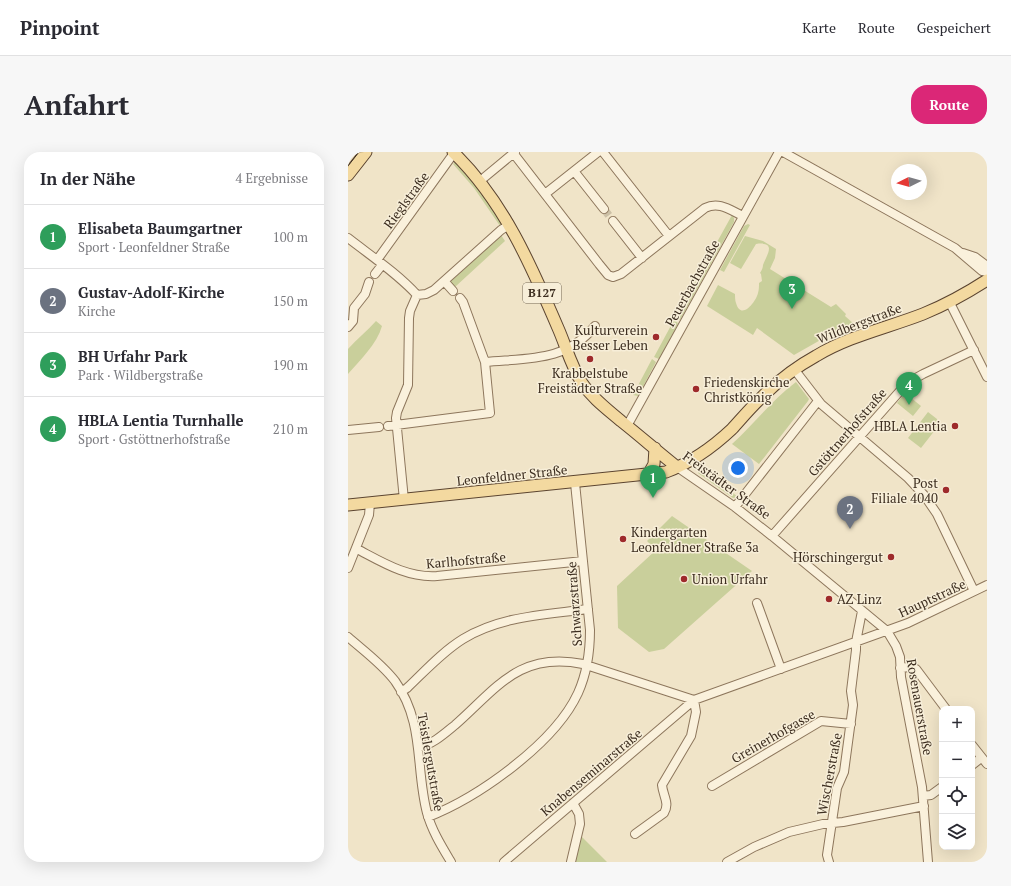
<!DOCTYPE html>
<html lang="de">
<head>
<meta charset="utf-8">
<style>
  :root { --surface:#fff; --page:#f7f7f7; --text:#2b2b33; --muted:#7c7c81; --line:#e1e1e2; --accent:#db2777 }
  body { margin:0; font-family:"PT Serif",serif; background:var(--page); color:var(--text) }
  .controls { position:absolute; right:12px; bottom:12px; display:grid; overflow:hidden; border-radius:8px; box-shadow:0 4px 16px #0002 }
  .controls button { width:36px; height:36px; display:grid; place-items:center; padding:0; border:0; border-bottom:1px solid var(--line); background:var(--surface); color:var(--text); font:20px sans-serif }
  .compass { position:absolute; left:543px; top:12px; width:36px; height:36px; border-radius:50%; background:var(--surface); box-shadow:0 4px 16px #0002; rotate:265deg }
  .you { position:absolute; left:390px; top:316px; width:14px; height:14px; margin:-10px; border:3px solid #fff; border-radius:50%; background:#1a73e8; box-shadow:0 0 0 6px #1a73e833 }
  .badge { display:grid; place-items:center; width:26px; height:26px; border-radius:50%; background:var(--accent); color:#fff; font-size:13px; font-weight:700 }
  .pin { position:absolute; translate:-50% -33px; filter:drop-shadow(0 1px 2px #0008) }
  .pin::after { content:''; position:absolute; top:21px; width:14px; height:12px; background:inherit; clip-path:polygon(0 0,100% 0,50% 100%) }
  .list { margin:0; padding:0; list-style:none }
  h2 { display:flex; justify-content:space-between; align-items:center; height:52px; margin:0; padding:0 16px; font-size:17px }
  h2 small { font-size:13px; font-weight:400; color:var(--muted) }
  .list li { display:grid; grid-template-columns:26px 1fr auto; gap:12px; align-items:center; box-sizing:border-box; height:64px; padding:0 16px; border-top:1px solid var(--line) }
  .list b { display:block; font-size:15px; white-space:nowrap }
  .list p { margin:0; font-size:13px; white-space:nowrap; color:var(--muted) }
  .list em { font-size:13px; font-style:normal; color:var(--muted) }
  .icon { flex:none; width:22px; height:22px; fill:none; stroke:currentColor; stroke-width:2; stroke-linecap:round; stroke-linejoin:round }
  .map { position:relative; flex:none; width:639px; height:710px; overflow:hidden; border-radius:16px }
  header { display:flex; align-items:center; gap:24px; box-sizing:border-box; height:56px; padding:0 20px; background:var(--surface); border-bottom:1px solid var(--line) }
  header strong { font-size:19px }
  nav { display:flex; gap:22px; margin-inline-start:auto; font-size:14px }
  .intro { display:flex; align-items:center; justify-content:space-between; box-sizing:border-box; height:96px; padding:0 24px }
  h1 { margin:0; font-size:28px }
  .button { padding:10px 18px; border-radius:16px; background:var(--accent); color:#fff; font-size:14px; font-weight:700 }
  main { display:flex; gap:24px; padding:0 24px }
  aside { flex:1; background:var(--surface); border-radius:16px; box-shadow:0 4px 16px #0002 }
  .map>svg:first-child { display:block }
  .green { fill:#c9cf9b }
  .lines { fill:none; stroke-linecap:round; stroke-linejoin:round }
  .minor-tunnel { stroke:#ccc0a6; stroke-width:8; stroke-dasharray:8 4; stroke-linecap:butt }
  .minor-casing { stroke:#8d765c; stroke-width:10 }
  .major-casing { stroke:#5b4430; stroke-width:13 }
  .minor { stroke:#faf1dc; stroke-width:8 }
  .major { stroke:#f3d9a0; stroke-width:11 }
  .tram { stroke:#3d2e20; stroke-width:1 }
  .poi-dot { fill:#9e2a2b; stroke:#f7eed8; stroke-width:1.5 }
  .labels { text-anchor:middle; stroke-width:3; stroke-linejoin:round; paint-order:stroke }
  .shield { fill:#f7eed8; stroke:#756857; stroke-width:1 }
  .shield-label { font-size:12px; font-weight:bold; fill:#3d2e20 }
  .street-label { font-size:13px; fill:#3d2e20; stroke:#f7eed8 }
  .poi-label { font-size:13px; fill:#3d2e20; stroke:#f7eed8; text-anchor:end }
</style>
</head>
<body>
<header>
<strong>Pinpoint</strong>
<nav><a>Karte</a><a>Route</a><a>Gespeichert</a></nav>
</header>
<div class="intro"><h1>Anfahrt</h1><a class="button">Route</a></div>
<main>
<aside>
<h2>In der Nähe<small>4 Ergebnisse</small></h2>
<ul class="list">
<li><span class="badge" style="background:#2e9e5b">1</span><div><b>Elisabeta Baumgartner</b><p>Sport · Leonfeldner Straße</p></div><em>100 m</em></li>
<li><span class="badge" style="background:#6b7280">2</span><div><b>Gustav-Adolf-Kirche</b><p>Kirche</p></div><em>150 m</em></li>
<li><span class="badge" style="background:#2e9e5b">3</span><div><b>BH Urfahr Park</b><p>Park · Wildbergstraße</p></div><em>190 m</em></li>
<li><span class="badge" style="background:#2e9e5b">4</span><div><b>HBLA Lentia Turnhalle</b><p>Sport · Gstöttnerhofstraße</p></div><em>210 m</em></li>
</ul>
</aside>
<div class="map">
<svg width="639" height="710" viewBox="0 0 639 710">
  <rect width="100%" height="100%" fill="#f0e4c8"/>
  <path class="green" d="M108 9 129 34 154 71 152 74 126 36 105 12Z
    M384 63 386 66V70L332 168 327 166Z
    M400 72 402 73 376 120 372 118 396 74Z
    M153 83 157 89 107 135 102 130Z
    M397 84 415 89 428 97 427 106 422 117 483 155 488 152 498 162 497 164 506 172 476 186 446 203 409 176 405 183 359 154 370 133 387 142C387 144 387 149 388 151 393 169 408 150 410 141 411 138 411 134 411 131L414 129 413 122 412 121C414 118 415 115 415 113 418 104 430 89 408 92L393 117 382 111Z
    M326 168 329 170 330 172 311 207 306 205Z
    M28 169 34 174C29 192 12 208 0 222V197C9 187 19 179 28 169Z
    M304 207 308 210 290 244 285 243Z
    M448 230 461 247 460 249 411 312 384 292C406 272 424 248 448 230Z
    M557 241 573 254 565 264 549 251Z
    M580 260 589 267 591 273 573 296 560 286Z
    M353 316 390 345 385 346 350 321Z
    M324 364 404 419 316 497 301 500 270 476 269 434 308 398 299 389Z
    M232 683 259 710H226Z"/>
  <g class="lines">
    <path class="minor-tunnel" d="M256 57 265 69"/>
    <defs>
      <path id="minor" d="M255 0 321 84
        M435 0 607 96 634 119 639 120
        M166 2 251 112 260 123 265 125 273 122 357 56C371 49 382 58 395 64
        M226 19 256 57
        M132 29 167 0
        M197 42 250 0
        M265 69 294 106
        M0 86C23 104 49 121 69 143L62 159 61 166 60 233 49 260 48 266 56 348
        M615 101 627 105 639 114
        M29 108 106 1
        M27 122 34 113
        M97 130 105 139
        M69 143 78 142 86 138 153 78 161 73
        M112 146 115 150 137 210
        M601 149 639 225
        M0 175 5 169 6 156 17 142 21 130
        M446 217 473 252 560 326 576 343 589 362 626 439
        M40 274 142 261 137 210C180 206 218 210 247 174
        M279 274 431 0
        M0 278 31 275
        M329 315 387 355 424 384 539 479 548 494 552 505 553 525 574 635 580 710
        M387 355 470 249
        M424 384 559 231 575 222 626 198
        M9 397C34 410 59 426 89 424L235 409
        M0 416 21 363 22 351
        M409 451 433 517
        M0 485C16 499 34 512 47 529 77 571 67 615 79 661 84 679 94 695 103 710
        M552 516 562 515 568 517 598 557
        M53 540 59 536C77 519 94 500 115 487 153 464 196 463 240 457
        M624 593 639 612
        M71 595C84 593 96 582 107 573 148 537 171 499 235 512L346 548 348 560 343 584 314 633C315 644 322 651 316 661L287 682
        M624 613 633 606
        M364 634 473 569 503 572
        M575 644 583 643 594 635
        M80 665C131 645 207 591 230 541 239 521 242 500 242 478L227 331
        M156 710 346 548 560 471 639 433
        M223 710 232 672 231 662 225 651
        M379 710 406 695 441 680 475 672 495 670 576 654
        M481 710 479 703 489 636 496 620 505 553 503 539 508 498V490L514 459"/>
      <path id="major" d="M105 0C155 48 183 113 210 176 218 194 223 214 234 231 244 246 259 257 273 269 292 284 310 300 329 315
        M0 23 18 0
        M300 323 306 312 307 296
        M0 353 318 320C342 311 366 294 384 277 394 266 404 254 415 244 431 228 448 215 468 204 501 184 539 176 575 162 597 153 619 141 639 128"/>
    </defs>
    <use href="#minor" class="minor-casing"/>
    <use href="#major" class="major-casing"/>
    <use href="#minor" class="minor"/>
    <use href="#major" class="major"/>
    <path class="tram" d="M0 14 11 0"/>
  </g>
  <g class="poi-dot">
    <circle cx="308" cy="185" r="4"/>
    <circle cx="242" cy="207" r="4"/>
    <circle cx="348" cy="237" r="4"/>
    <circle cx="607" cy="274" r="4"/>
    <circle cx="598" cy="338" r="4"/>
    <circle cx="275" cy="387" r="4"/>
    <circle cx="543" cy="405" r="4"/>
    <circle cx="336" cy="427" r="4"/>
    <circle cx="481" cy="447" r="4"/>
  </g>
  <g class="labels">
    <rect class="shield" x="175" y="131" width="38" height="20" rx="3"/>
    <g class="shield-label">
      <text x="194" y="145">B127</text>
    </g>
    <g class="street-label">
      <text transform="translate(58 48) rotate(-54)" y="5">Rieglstraße</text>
      <text transform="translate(344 131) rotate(-61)" y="5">Peuerbachstraße</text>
      <text transform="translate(511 171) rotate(-21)" y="5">Wildbergstraße</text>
      <text transform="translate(499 280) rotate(-49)" y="5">Gstöttnerhofstraße</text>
      <text transform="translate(164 323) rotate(-6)" y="5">Leonfeldner Straße</text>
      <text transform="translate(379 333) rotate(36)" y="5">Freistädter Straße</text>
      <text transform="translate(118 408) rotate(-5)" y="5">Karlhofstraße</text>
      <text transform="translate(584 446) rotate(-25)" y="5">Hauptstraße</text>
      <text transform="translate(226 452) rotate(-94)" y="5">Schwarzstraße</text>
      <text transform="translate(572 555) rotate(80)" y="5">Rosenauerstraße</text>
      <text transform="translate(425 584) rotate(-30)" y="5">Greinerhofgasse</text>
      <text transform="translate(83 610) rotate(80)" y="5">Teistlergutstraße</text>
      <text transform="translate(243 620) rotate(-40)" y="5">Knabenseminarstraße</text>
      <text transform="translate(481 622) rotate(-79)" y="5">Wischerstraße</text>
    </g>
    <g class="poi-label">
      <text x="300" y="183">Kulturverein<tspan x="300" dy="15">Besser Leben</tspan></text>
      <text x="242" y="226" text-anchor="middle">Krabbelstube<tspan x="242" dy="15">Freistädter Straße</tspan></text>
      <text x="356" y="235" text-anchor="start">Friedenskirche<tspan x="356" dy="15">Christkönig</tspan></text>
      <text x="599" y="279">HBLA Lentia</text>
      <text x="590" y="336">Post<tspan x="590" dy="15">Filiale 4040</tspan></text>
      <text x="283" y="385" text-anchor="start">Kindergarten<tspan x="283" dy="15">Leonfeldner Straße 3a</tspan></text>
      <text x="535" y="410">Hörschingergut</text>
      <text x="344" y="432" text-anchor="start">Union Urfahr</text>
      <text x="489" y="452" text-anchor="start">AZ Linz</text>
    </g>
  </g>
</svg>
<div class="controls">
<button>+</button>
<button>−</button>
<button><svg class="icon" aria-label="locate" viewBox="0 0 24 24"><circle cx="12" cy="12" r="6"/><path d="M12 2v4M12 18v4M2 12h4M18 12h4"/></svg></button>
<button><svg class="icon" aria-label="layers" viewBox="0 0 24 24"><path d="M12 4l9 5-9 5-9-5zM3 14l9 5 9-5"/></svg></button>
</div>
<svg class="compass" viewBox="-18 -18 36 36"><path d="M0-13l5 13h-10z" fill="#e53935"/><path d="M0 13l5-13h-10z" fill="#7c7c81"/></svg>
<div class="you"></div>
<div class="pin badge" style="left:305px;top:346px;background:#2e9e5b">1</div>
<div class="pin badge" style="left:502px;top:377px;background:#6b7280">2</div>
<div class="pin badge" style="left:444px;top:157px;background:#2e9e5b">3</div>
<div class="pin badge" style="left:561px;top:253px;background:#2e9e5b">4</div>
</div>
</main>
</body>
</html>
